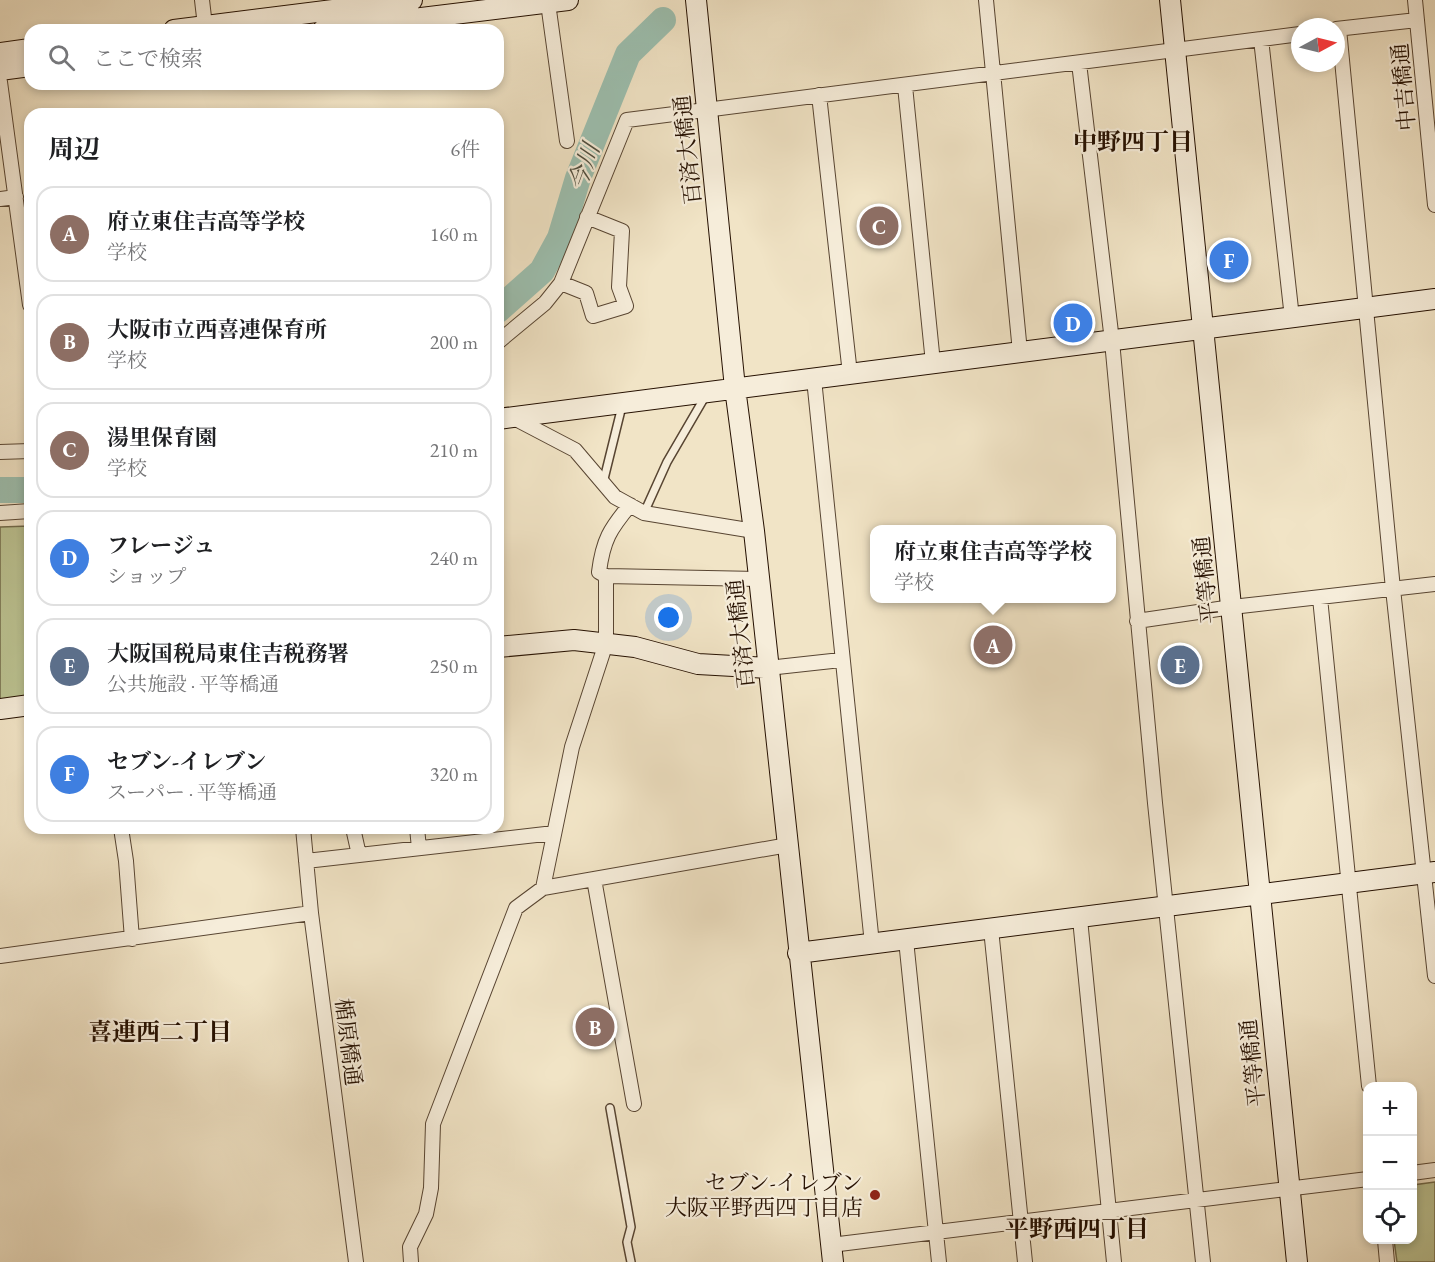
<!DOCTYPE html>
<html lang="ja">
<head>
<meta charset="utf-8">
<style>
  :root { --surface:#fff; --page:#f6f6f6; --text:#202124; --muted:#757577; --line:#e0e0e0; --accent:#8f2418 }
  body { margin:0; font-family:"EB Garamond","Noto Serif JP",serif; background:var(--page); color:var(--text) }
  .controls { position:absolute; right:18px; bottom:18px; display:grid; overflow:hidden; border-radius:12px; box-shadow:0 3px 9px #0003 }
  .controls button { width:54px; height:54px; display:grid; place-items:center; padding:0; border:0; border-bottom:2px solid var(--line); background:var(--surface); color:var(--text); font:30px sans-serif }
  .compass { position:absolute; left:1291px; top:18px; width:54px; height:54px; border-radius:50%; background:var(--surface); box-shadow:0 3px 9px #0003; rotate:83deg }
  .you { position:absolute; left:669px; top:618px; width:21px; height:21px; margin:-15px; border:4px solid #fff; border-radius:50%; background:#1a73e8; box-shadow:0 0 0 9px #1a73e833 }
  .badge { display:grid; place-items:center; width:39px; height:39px; border-radius:50%; background:var(--accent); color:#fff; font-size:20px; font-weight:700 }
  .pin { position:absolute; translate:-50% -50%; border:3px solid #fff; box-shadow:0 2px 6px #0006 }
  .popup { position:absolute; left:870px; top:525px; width:246px; height:78px; box-sizing:border-box; display:grid; place-content:center; border-radius:12px; background:var(--surface); filter:drop-shadow(0 2px 4px #0005); font-size:20px; white-space:nowrap; color:var(--muted) }
  .popup b { font-size:22px; color:var(--text) }
  .popup::after { content:''; position:absolute; left:50%; top:100%; margin-left:-12px; border:12px solid transparent; border-top-color:var(--surface) }
  .list { margin:0; padding:0; list-style:none }
  h2 { display:flex; justify-content:space-between; align-items:center; height:78px; margin:0; padding:0 24px; font-size:26px }
  h2 small { font-size:20px; font-weight:400; color:var(--muted) }
  .list li { display:grid; grid-template-columns:39px 1fr auto; gap:18px; align-items:center; box-sizing:border-box; height:96px; margin:0 12px 12px; padding:0 12px; border:2px solid var(--line); border-radius:18px }
  .list b { display:block; font-size:22px; white-space:nowrap }
  .list p { margin:0; font-size:20px; white-space:nowrap; color:var(--muted) }
  .list em { font-size:20px; font-style:normal; color:var(--muted) }
  .icon { flex:none; width:33px; height:33px; fill:none; stroke:currentColor; stroke-width:2; stroke-linecap:round; stroke-linejoin:round }
  .map { position:relative; flex:none; width:1435px; height:1262px; overflow:hidden }
  .search { position:absolute; background:var(--surface); box-shadow:0 3px 9px #0003; left:24px; top:24px; width:480px; height:66px; display:flex; align-items:center; gap:15px; box-sizing:border-box; padding:0 21px; border-radius:18px; color:var(--muted); font-size:22px }
  .panel { position:absolute; background:var(--surface); box-shadow:0 3px 9px #0003; left:24px; top:108px; width:480px; height:726px; border-radius:18px }
  .map>svg:first-child { display:block }
  .green { fill:#bcc493; stroke:#706a4a; stroke-width:1.5 }
  .lines { fill:none; stroke-linecap:round; stroke-linejoin:round }
  .river { stroke:#9cbfaf; stroke-width:26 }
  .lane-casing { stroke:#584532; stroke-width:10 }
  .street-casing { stroke:#584532; stroke-width:16 }
  .secondary-casing { stroke:#251001; stroke-width:22 }
  .lane { stroke:#f6edda; stroke-width:7 }
  .street { stroke:#f6edda; stroke-width:14 }
  .secondary { stroke:#f6edda; stroke-width:20 }
  .poi-dot { fill:#8f2418; stroke:#f6edda; stroke-width:2 }
  .labels { text-anchor:middle; stroke-width:4.5; stroke-linejoin:round; paint-order:stroke }
  .street-label { font-size:22px; fill:#251001; stroke:#f6edda }
  .poi-label { font-size:22px; fill:#251001; stroke:#f6edda; text-anchor:end }
  .neighbourhood-label { font-size:24px; font-weight:bold; fill:#251001; stroke:#f6edda }
  .water-label { font-size:24px; font-style:italic; fill:#4f4d3e; stroke:#f6edda }
</style>
</head>
<body>
<div class="map">
<svg width="1435" height="1262" viewBox="0 0 1435 1262">
  <rect width="100%" height="100%" fill="#f1e4c6"/>
  <filter id="stains"><feTurbulence type="fractalNoise" baseFrequency=".00333" numOctaves="4"/><feColorMatrix values="0 0 0 0 .2 0 0 0 0 .09 0 0 0 0 .02 0 0 0 .5 -.17"/></filter>
  <radialGradient id="worn" r=".72"><stop offset=".6" stop-color="#630" stop-opacity="0"/><stop offset="1" stop-color="#630" stop-opacity=".3"/></radialGradient>
  <path class="green" d="M30 526V695L0 700V527Z
    M1435 1182V1262H1397L1394 1240H1412L1413 1185Z"/>
  <g class="lines">
    <path class="river" d="M498 310 542 271 560 238 578 178 628 54 663 20
      M0 490H30"/>
    <defs>
      <path id="lane" d="M603 483 622 406
        M644 513 667 462 706 395
        M610 1108 631 1227 627 1242 631 1262"/>
      <path id="street" d="M202 0 205 26
        M986 0 1020 352
        M1415 0 1435 205
        M548 3 567 141
        M1336 29 1417 20
        M1339 29 1393 589 1435 976
        M1261 39 1292 318
        M1079 63 1112 341 1155 803 1203 1262
        M0 82 30 305
        M905 86 933 363
        M819 95 850 374
        M0 199 16 197
        M561 283 586 293 593 316 626 306 619 287 622 231 587 217
        M498 342 545 303 561 283 627 120 1300 34
        M814 379 872 944
        M512 417 575 450 615 497 644 513 754 531
        M0 452 30 451
        M630 505C610 529 603 540 599 572L606 576 758 579
        M0 513 30 511
        M1320 598 1369 1086
        M1137 621 1232 607 1435 584
        M768 668 841 660
        M121 828 126 861 132 939
        M303 828 311 913 356 1262
        M353 828 359 855
        M417 828 419 848
        M306 861 554 833
        M594 879 634 1104
        M543 888 572 747 606 643V576
        M1080 919 1114 1262
        M991 929 1025 1262
        M906 940 939 1262
        M0 956 311 913
        M1412 1173 1435 1170
        M1385 1240 1387 1262
        M831 1245 1368 1179
        M411 1262 410 1247 426 1214 431 1188 433 1124 516 908 543 888 788 845"/>
      <path id="secondary" d="M696 0 735 388 754 531 833 1262
        M1170 0 1297 1262
        M174 30 412 0
        M323 30 568 0
        M0 53 30 49
        M0 70 30 66
        M498 419 1435 299
        M498 647 574 640 635 647 698 664 768 668
        M0 709 30 705
        M798 953 1435 872"/>
    </defs>
    <use href="#lane" class="lane-casing"/>
    <use href="#street" class="street-casing"/>
    <use href="#secondary" class="secondary-casing"/>
    <use href="#lane" class="lane"/>
    <use href="#street" class="street"/>
    <use href="#secondary" class="secondary"/>
  </g>
  <circle class="poi-dot" cx="875" cy="1195" r="6"/>
  <g class="labels">
    <g class="street-label">
      <text transform="translate(1403 87) rotate(-95)" y="8">中吉橋通</text>
      <text transform="translate(687 150) rotate(-96)" y="8">百済大橋通</text>
      <text transform="translate(1205 580) rotate(-96)" y="8">平等橋通</text>
      <text transform="translate(740 634) rotate(-96)" y="8">百済大橋通</text>
      <text transform="translate(349 1042) rotate(83)" y="8">楯原橋通</text>
      <text transform="translate(1252 1063) rotate(-96)" y="8">平等橋通</text>
    </g>
    <g class="poi-label">
      <text x="863" y="1190">セブン-イレブン<tspan x="863" dy="25">大阪平野西四丁目店</tspan></text>
    </g>
    <g class="neighbourhood-label">
      <text x="1133" y="150">中野四丁目</text>
      <text x="160" y="1040">喜連西二丁目</text>
      <text x="1077" y="1237">平野西四丁目</text>
    </g>
    <g class="water-label">
      <text transform="translate(584 167) rotate(-70)" y="8">今川</text>
    </g>
  </g>
  <rect width="100%" height="100%" filter="url(#stains)"/>
  <rect width="100%" height="100%" fill="url(#worn)"/>
</svg>
<div class="controls">
<button>+</button>
<button>−</button>
<button><svg class="icon" aria-label="locate" viewBox="0 0 24 24"><circle cx="12" cy="12" r="6"/><path d="M12 2v4M12 18v4M2 12h4M18 12h4"/></svg></button>
</div>
<svg class="compass" viewBox="-18 -18 36 36"><path d="M0-13l5 13h-10z" fill="#e53935"/><path d="M0 13l5-13h-10z" fill="#757577"/></svg>
<div class="you"></div>
<div class="pin badge" style="left:993px;top:645px;background:#8d6e63">A</div>
<div class="popup"><b>府立東住吉高等学校</b>学校</div>
<div class="pin badge" style="left:595px;top:1027px;background:#8d6e63">B</div>
<div class="pin badge" style="left:879px;top:226px;background:#8d6e63">C</div>
<div class="pin badge" style="left:1073px;top:323px;background:#3f7fe0">D</div>
<div class="pin badge" style="left:1180px;top:665px;background:#5c6f8a">E</div>
<div class="pin badge" style="left:1229px;top:260px;background:#3f7fe0">F</div>
<div class="search"><svg class="icon" aria-label="search" viewBox="0 0 24 24"><circle cx="10" cy="10" r="6"/><path d="M15 15l6 6"/></svg>ここで検索</div>
<section class="panel">
<h2>周辺<small>6件</small></h2>
<ul class="list">
<li><span class="badge" style="background:#8d6e63">A</span><div><b>府立東住吉高等学校</b><p>学校</p></div><em>160 m</em></li>
<li><span class="badge" style="background:#8d6e63">B</span><div><b>大阪市立西喜連保育所</b><p>学校</p></div><em>200 m</em></li>
<li><span class="badge" style="background:#8d6e63">C</span><div><b>湯里保育園</b><p>学校</p></div><em>210 m</em></li>
<li><span class="badge" style="background:#3f7fe0">D</span><div><b>フレージュ</b><p>ショップ</p></div><em>240 m</em></li>
<li><span class="badge" style="background:#5c6f8a">E</span><div><b>大阪国税局東住吉税務署</b><p>公共施設 · 平等橋通</p></div><em>250 m</em></li>
<li><span class="badge" style="background:#3f7fe0">F</span><div><b>セブン-イレブン</b><p>スーパー · 平等橋通</p></div><em>320 m</em></li>
</ul>
</section>
</div>
</body>
</html>
